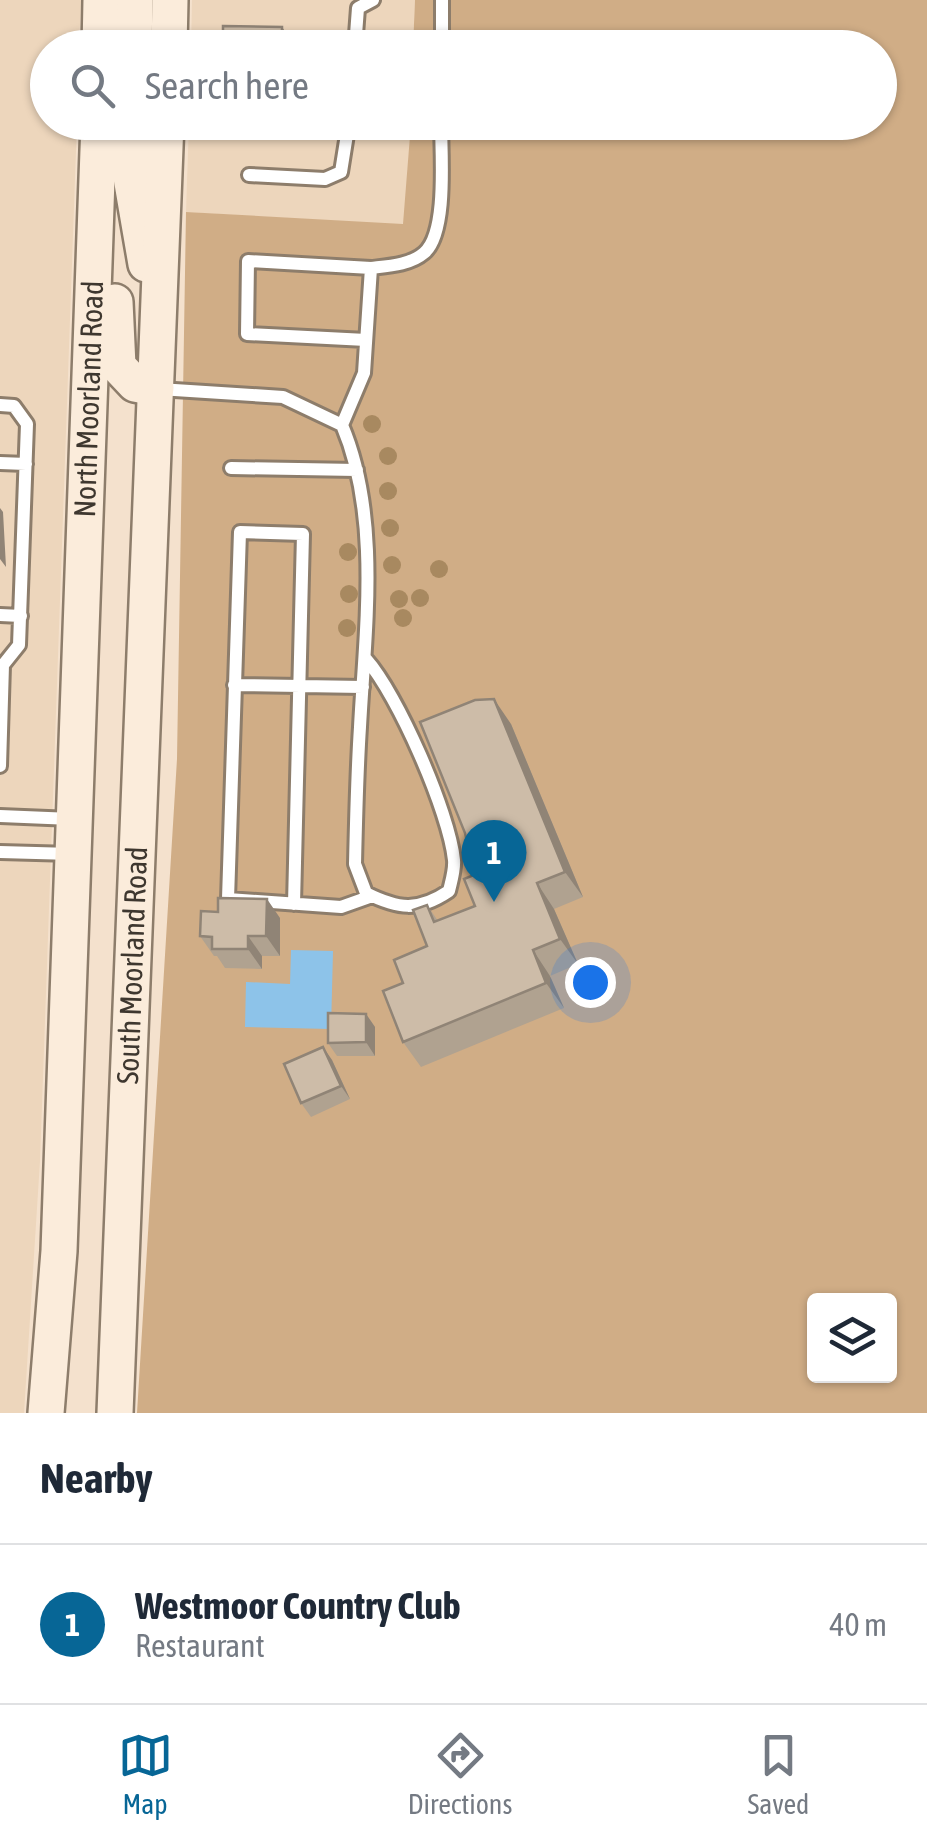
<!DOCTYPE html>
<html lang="en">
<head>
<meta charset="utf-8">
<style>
  :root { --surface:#fff; --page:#f6f6f7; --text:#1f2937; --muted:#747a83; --line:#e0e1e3; --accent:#076696 }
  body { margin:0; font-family:"Asap Condensed",sans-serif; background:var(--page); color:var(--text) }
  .controls { position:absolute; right:30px; bottom:30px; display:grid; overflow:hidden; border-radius:10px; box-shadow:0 2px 8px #0004 }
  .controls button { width:90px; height:90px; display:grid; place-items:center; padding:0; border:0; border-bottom:2px solid var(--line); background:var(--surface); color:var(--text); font:50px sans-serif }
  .you { position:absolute; left:590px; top:982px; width:35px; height:35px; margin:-25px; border:8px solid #fff; border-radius:50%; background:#1a73e8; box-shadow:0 0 0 15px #1a73e833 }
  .badge { display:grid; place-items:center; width:65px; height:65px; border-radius:50%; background:var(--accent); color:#fff; font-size:32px; font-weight:700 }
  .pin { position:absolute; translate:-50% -82px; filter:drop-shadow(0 2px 5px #0008) }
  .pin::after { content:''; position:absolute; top:52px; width:35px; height:30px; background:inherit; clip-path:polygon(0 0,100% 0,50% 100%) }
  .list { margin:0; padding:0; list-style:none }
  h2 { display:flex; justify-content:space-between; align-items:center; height:130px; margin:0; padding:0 40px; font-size:42px }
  h2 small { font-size:32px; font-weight:400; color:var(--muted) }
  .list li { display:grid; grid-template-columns:65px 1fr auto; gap:30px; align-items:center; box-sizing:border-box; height:160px; padding:0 40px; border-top:2px solid var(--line) }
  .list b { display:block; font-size:38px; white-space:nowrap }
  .list p { margin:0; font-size:32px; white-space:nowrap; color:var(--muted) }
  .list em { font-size:32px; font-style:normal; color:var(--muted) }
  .icon { flex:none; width:55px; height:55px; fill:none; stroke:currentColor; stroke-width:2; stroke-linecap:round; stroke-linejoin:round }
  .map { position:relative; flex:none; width:927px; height:1413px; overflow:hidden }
  .search { position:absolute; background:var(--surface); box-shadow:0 2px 8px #0004; left:30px; right:30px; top:30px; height:110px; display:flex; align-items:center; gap:25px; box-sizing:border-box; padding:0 35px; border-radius:55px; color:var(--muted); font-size:38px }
  .sheet { height:290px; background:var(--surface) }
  nav { display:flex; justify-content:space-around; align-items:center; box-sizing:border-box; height:140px; border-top:2px solid var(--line); background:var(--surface); font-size:28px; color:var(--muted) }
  nav a { display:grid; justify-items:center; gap:5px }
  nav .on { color:var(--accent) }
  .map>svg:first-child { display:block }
  .built { fill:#edd6bc }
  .green { fill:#d0ad86; fill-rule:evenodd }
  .water { fill:#8dc3e9 }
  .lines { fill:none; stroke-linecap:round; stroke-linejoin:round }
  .service-casing { stroke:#8d7d6b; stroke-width:18 }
  .secondary-casing { stroke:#8d7d6b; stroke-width:40 }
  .service { stroke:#fff; stroke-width:12 }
  .secondary { stroke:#fbecdb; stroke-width:35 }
  .tree { fill:#a88960 }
  .wall { fill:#b0a290 }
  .shaded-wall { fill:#908476 }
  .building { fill:#cdbca8; stroke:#908476; stroke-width:2.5 }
  .labels { text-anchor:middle; stroke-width:9; stroke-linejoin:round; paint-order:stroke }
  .street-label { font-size:30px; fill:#3e372f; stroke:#feefdf }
</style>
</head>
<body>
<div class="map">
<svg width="927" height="1413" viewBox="0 0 927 1413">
  <rect width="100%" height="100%" fill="#f4e1cd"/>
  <path class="built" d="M0 0H81L79 47 48 48V122L77 123 40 1161 24 1413H0Z
    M192 0H415L413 47 191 48Z
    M189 123H411L404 225 186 212Z"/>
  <path class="green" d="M415 0H927V1413H137L177 759 186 212 403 224 411 123 880 122V48L413 47ZM814 1300H890V1376H814Z"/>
  <path class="water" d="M291 950 333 951 331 1029 245 1027 246 982 290 984Z"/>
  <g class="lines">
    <defs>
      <path id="service" d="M355 48 358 8 373 0
        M442 48V0
        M249 175 325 179 341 172 349 122
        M366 340 247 334 248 261 371 268
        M159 389 283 397 342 425C381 517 365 630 360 727 357 773 356 819 355 864L366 893C398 909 418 912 449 891 451 882 455 870 454 860 449 812 398 695 366 659
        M0 405 14 406 27 424 19 645 3 665 0 766
        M342 425 364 373 371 268C388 266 410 265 424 253 448 233 441 153 441 122
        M0 463 26 464
        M231 468 357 470
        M0 615 21 616
        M234 685 363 687
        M0 816 72 819
        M0 852 72 854
        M294 904 303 534 240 532 228 899 341 907 372 896"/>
      <g id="secondary">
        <path d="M100 48 101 0"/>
        <path d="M134 48 135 0"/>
        <path d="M169 48 170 0"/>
        <path d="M132 122 130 171 146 264"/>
        <path d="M115 302 118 366 135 384 156 388"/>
        <path id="s1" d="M46 1413 59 1251 99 122"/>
        <path id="s2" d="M115 1413 166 122"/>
      </g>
    </defs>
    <use href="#service" class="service-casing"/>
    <use href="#secondary" class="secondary-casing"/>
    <use href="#service" class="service"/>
    <use href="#secondary" class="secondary"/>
  </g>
  <g class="tree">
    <circle cx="372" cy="424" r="9"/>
    <circle cx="388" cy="456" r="9"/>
    <circle cx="388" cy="491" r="9"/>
    <circle cx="390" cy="528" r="9"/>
    <circle cx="348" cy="552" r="9"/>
    <circle cx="392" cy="565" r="9"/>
    <circle cx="439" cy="569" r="9"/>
    <circle cx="349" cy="594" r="9"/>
    <circle cx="420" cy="598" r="9"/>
    <circle cx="399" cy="599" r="9"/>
    <circle cx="403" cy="618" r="9"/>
    <circle cx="347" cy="628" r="9"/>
  </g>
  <path class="wall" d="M227 122H294L293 134 235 133Z
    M511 724 583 897 554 909 578 964 550 976 564 1008 421 1067 403 1042V983L427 946V905L438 921 475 906 474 875 465 833Z
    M280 918V956H262V969L225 968 217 956H214L200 936Z
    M366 1014 375 1027V1056H337L328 1043Z
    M323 1047 332 1060 350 1099 311 1117 301 1103Z"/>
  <path class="shaded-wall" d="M282 27 296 47V48H282Z
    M285 122H294L293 134Z
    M0 508 3 512 6 567 0 559Z
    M494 699 511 724 583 897 565 872Z
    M537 883 554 909 578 964 560 939Z
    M267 899 280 918V956L266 936Z
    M248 936 262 956V969L248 949Z
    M533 950 550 976 564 1008 546 983Z
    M366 1014 375 1027V1056L366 1042Z
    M323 1047 332 1060 350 1099 341 1086Z"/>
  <path class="building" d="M223 26 282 27V48H223Z
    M494 699 565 872 537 883 560 939 533 950 546 983 403 1042 383 991 403 983 394 960 427 946 413 910 427 905 434 922 475 906 464 879 474 875 465 833 420 722 475 700Z
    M218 898 267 899 266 936H248V949H212V937L200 936 201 911 218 912Z
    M328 1013 366 1014V1042L328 1043Z
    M323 1047 341 1086 301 1103 284 1064Z"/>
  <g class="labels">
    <g class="street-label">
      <text dy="10" stroke="none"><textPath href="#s1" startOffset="1015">North Moorland Road</textPath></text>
      <text dy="10" stroke="none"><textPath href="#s2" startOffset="448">South Moorland Road</textPath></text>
    </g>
  </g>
</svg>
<div class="controls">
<button><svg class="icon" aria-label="layers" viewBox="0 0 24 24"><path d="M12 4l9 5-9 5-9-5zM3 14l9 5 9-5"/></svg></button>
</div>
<div class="you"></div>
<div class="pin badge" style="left:494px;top:902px">1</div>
<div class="search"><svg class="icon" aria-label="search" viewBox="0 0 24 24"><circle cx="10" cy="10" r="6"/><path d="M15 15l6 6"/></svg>Search here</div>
</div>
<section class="sheet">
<h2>Nearby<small></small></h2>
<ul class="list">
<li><span class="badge">1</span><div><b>Westmoor Country Club</b><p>Restaurant</p></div><em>40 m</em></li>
</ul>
</section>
<nav>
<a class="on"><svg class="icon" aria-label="map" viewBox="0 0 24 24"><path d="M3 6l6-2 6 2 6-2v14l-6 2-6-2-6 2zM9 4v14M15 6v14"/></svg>Map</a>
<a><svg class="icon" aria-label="directions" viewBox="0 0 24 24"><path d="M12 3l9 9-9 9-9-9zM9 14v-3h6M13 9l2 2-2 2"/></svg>Directions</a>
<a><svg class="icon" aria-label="saved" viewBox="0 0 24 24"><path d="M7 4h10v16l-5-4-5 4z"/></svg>Saved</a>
</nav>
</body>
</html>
